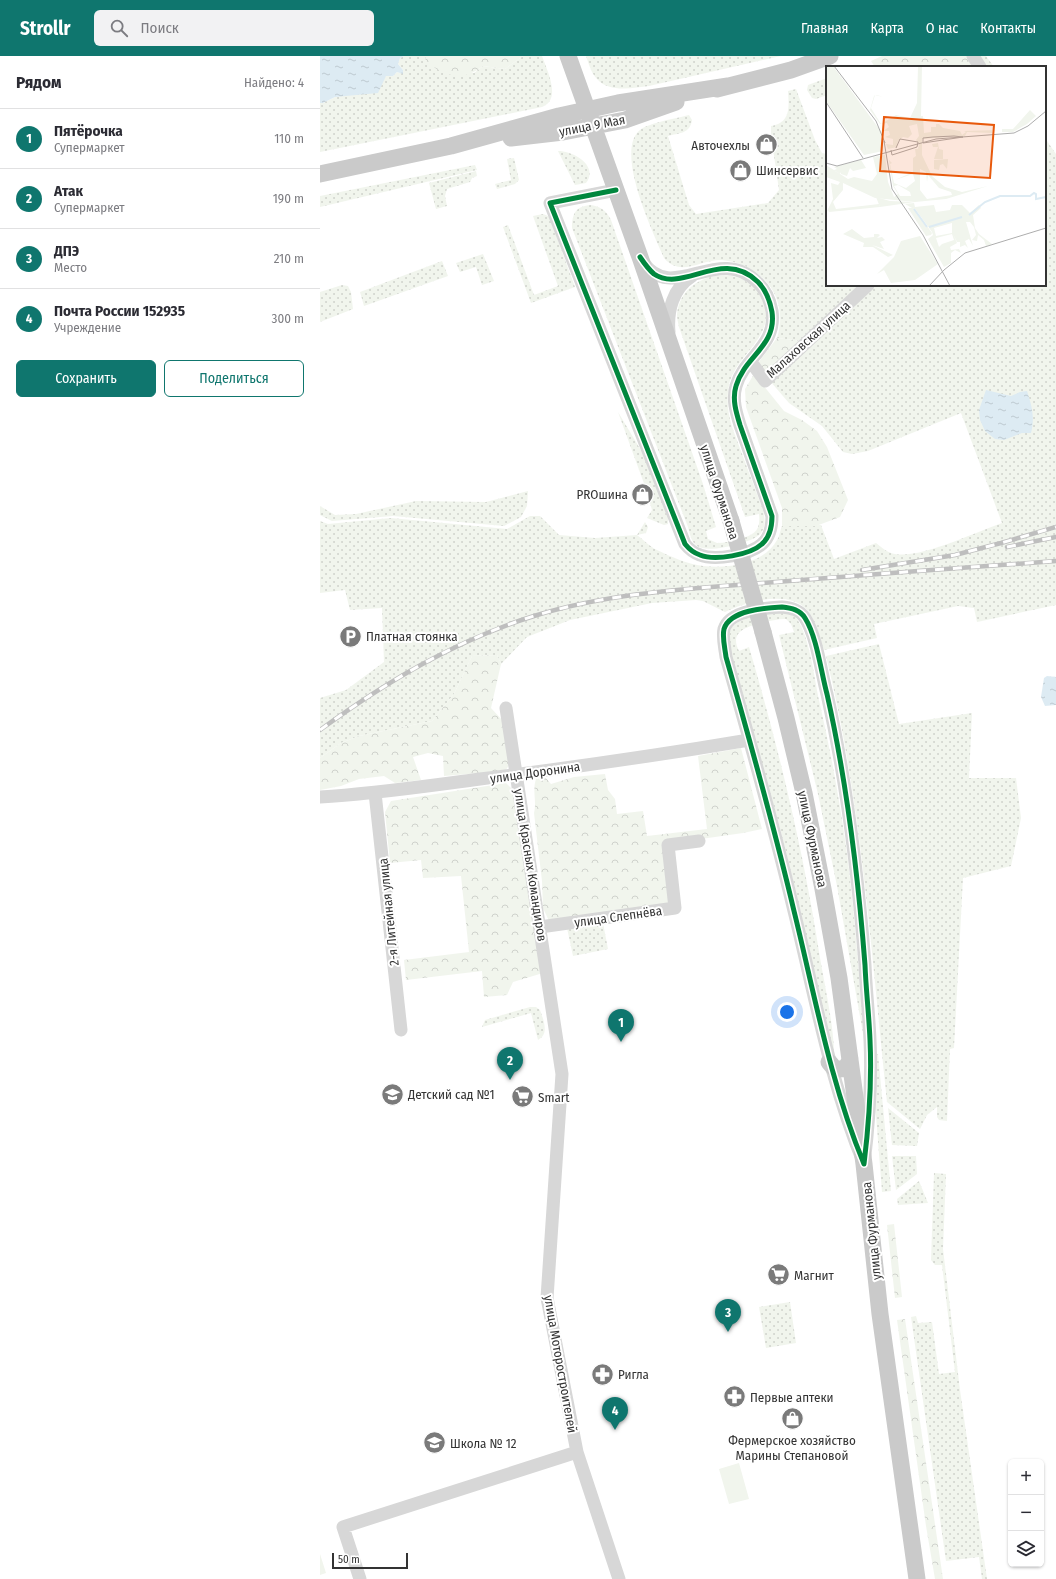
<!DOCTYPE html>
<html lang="ru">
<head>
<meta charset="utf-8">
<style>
  :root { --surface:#fff; --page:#f2f2f3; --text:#2b2b33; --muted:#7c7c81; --line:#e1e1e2; --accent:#0f766e }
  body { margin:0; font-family:"Fira Sans Condensed",sans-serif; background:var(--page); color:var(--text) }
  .controls { position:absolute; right:12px; bottom:12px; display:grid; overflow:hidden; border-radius:6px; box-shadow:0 1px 3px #0004 }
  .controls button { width:36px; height:36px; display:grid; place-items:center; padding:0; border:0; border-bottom:1px solid var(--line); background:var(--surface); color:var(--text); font:20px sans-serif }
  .scale { position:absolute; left:12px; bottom:10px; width:76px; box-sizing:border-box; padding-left:4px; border:2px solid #333; border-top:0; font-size:11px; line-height:14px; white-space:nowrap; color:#333; -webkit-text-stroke:3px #fff; paint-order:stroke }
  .you { position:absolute; left:467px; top:956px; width:14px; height:14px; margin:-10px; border:3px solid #fff; border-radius:50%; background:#1a73e8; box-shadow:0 0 0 6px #1a73e833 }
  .badge { display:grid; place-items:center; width:26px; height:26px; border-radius:50%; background:var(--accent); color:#fff; font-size:13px; font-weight:700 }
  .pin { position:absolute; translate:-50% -33px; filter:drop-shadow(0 1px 2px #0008) }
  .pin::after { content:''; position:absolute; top:21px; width:14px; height:12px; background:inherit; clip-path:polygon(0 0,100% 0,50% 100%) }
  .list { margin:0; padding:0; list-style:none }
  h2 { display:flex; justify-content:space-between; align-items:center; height:52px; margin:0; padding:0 16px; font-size:17px }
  h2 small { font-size:13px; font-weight:400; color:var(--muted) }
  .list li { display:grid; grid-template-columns:26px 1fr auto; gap:12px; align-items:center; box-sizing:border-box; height:60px; padding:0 16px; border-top:1px solid var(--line) }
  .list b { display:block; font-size:15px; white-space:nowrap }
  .list p { margin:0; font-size:13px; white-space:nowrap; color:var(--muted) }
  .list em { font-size:13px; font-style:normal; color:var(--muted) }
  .actions { display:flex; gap:8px; padding:12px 16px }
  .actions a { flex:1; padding:9px 0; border:1px solid var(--accent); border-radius:6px; text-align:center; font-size:14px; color:var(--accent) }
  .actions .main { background:var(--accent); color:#fff }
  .icon { flex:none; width:22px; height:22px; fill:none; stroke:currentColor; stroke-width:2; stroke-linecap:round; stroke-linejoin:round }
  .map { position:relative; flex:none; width:736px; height:1523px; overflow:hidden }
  header { display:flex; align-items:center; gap:24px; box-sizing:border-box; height:56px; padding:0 20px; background:var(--accent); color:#fff }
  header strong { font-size:19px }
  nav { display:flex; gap:22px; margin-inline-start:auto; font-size:14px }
  .search { width:280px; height:36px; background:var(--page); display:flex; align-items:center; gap:10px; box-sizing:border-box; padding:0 14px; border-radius:6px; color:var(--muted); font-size:15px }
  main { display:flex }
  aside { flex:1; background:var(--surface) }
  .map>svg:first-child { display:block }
  .green { fill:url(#green-dots) }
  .forest { fill:url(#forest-crowns) }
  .pitch { fill:#f1f5ed }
  .water { fill:url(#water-ripples) }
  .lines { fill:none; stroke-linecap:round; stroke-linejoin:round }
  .minor { stroke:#d7d7d7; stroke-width:13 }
  .major { stroke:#cacaca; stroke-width:17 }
  .rail-casing { stroke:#bebebe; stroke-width:4.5 }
  .rail { stroke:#fff; stroke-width:3; stroke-dasharray:9; stroke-linecap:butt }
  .major-bridge { stroke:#cacaca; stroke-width:17 }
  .cycleway-casing { stroke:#fff; stroke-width:8 }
  .cycleway { stroke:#00873e; stroke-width:5 }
  .labels { text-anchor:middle; stroke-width:4; stroke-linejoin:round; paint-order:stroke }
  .street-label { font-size:13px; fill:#333; stroke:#fff }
  .poi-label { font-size:13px; fill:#333; stroke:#fff; text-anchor:start }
  .inset-river { fill:none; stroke:#ddebf3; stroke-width:2 }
  .inset-road { fill:none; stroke:#adadad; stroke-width:1 }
  .view { fill:#e8590c; fill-opacity:0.15; stroke:#e8590c; stroke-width:2 }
  .inset-edge { fill:none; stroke:#333; stroke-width:2 }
</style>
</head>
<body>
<header>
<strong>Strollr</strong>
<div class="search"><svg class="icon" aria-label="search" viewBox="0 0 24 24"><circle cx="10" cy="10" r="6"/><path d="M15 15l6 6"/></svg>Поиск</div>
<nav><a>Главная</a><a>Карта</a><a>О нас</a><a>Контакты</a></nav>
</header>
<main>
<aside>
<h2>Рядом<small>Найдено: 4</small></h2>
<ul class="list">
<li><span class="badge">1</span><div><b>Пятёрочка</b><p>Супермаркет</p></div><em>110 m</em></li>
<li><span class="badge">2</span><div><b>Атак</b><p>Супермаркет</p></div><em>190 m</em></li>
<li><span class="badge">3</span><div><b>ДПЭ</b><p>Место</p></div><em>210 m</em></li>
<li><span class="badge">4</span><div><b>Почта России 152935</b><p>Учреждение</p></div><em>300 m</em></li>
</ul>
<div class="actions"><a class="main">Сохранить</a><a>Поделиться</a></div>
</aside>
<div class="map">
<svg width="736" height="1523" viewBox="0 0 736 1523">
  <defs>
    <pattern id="green-dots" width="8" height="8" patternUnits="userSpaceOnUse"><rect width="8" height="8" fill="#f1f5ed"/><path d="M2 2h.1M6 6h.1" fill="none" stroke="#cfd2cc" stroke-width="1.8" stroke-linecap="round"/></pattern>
    <pattern id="forest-crowns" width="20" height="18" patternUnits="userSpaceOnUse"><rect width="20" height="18" fill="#f1f5ed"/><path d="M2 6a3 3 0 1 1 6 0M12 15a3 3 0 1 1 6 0" fill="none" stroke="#cfd2cc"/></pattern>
    <pattern id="water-ripples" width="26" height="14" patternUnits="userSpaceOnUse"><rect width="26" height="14" fill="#ddebf3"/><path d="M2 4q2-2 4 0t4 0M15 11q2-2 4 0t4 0" fill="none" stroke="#becad1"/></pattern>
  </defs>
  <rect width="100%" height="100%" fill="#fff"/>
  <path class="green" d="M84 0H106L105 6 154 17 163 10 185 13 203 0H222C227 14 242 44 222 51L0 96V47H3L15 41 35 38 66 20H73L77 16 83 18V14L78 8 80 2Z
    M266 0H461L329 30C313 32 289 37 277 23 271 17 269 8 266 0Z
    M657 0H666L674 11H664Z
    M507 22V39L496 43 492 42 487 34 488 29Z
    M476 33 495 84 502 97 507 98V229H545L483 285 457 282C470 242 442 208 402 204 381 203 361 222 344 202 333 176 294 95 320 74 328 67 358 62 369 59L372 64C370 78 359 77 348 80L369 149 376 158 448 147 459 134 451 79V70C471 67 469 51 468 35Z
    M725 82 736 98V549L657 566 654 552 638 550 554 568 557 582 504 594C499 581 496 564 487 554 469 533 426 546 405 556L383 545 376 544 332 547 250 564 207 581 181 608 177 599 152 600 134 638 112 665 39 680 21 687 0 702V642L26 634 64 606 62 552 30 554 25 534 0 537V465L8 468 71 462 187 473 210 460H220L239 479 275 482 317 479 325 466 328 471 326 477 317 479C324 484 330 491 337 494 351 501 368 508 383 510 408 513 444 508 457 484 460 480 460 474 462 470L501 469 514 503 556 487C561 491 568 497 575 498 600 503 656 476 682 467L641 357 548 395 532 398 523 396 502 370 469 347 450 325 554 229H725Z
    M238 95C254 95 279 110 266 127L255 129Z
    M194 102 199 124 195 128 177 133 175 128 191 124 187 103Z
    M155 109 157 114 0 151V140Z
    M156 115 157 120 152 122 150 126 127 133 125 140 127 150 116 153 109 127Z
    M271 149C281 151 286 154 291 164L383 428 396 471 386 475 388 483 397 487C405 487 411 485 419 483 434 479 441 475 439 458L425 461 359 271C358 267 357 262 357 259 360 216 424 204 442 243 459 280 416 297 409 329 406 343 408 357 412 371L443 454C445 462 446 470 441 477 434 487 387 498 377 490 371 486 370 478 368 471L252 172C252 157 256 150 271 149Z
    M223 158 228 160 230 163 255 231 211 247 183 171 188 169 214 239 238 230 213 160Z
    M163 198 174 225 162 229 156 211 140 216 136 207Z
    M122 205 128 220 44 250 40 236Z
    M22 229 28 230 31 236 33 253 0 266V236Z
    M298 356 322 396 348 460V468L344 469 327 462 332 454 326 433Z
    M208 435 207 450 201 461 184 470 73 460 12 465 0 459V450L15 459 36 458 96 445 166 446Z
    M452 556C461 556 471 554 477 563 490 582 494 621 499 644 510 692 519 741 526 790 535 856 539 923 545 989L517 830 498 738 459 579 474 576 471 568 466 563C457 563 449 565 441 567 426 571 409 576 419 595L429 591C459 693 484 797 500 902 505 931 513 966 514 995L509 985 480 853 461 776 411 600C410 592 407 582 410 575 415 562 440 559 452 556Z
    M559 588 579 668 652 657 649 722H696L701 762 691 810 643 822 634 992 630 993 627 1065 619 1064 617 1061V1051L607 1059 600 1073 567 1046C551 897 542 746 506 600Z
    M283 867 288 893 253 900 247 872Z
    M210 951H216L220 954C223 963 230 978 218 984L211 957 162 971 165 964Z
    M558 998 571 1135 562 1136 555 1047 556 999Z
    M568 1052 599 1077 597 1090 572 1089Z
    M572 1100H596L597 1118 576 1134Z
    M614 1117 626 1118 623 1193 640 1334 667 1523H662L659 1501 626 1505 591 1261 596 1260 598 1267 612 1266 619 1318 635 1316 622 1209H615L611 1204Z
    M599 1125 608 1147 578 1149 577 1143Z
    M470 1246 476 1287 446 1292 439 1251Z"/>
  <path class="forest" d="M106 0H203L185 13 163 10C141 27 126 19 105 6Z
    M562 0H648L654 11H555L551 5Z
    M457 282 483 285 447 319 438 307Z
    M434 318 464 355 482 364 497 375 507 391 528 444 520 461 496 470H462V452L426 351 425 333Z
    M177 599 181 608 171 652 183 665 190 708 185 715 124 720 123 700 108 697 93 701 101 724 75 727 64 720 39 723 21 730 0 734V702L21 687 39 680 112 665 134 638 152 600Z
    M421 692 442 773 423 777 346 788 351 849 229 865 223 852 222 825 214 757C217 745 212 735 216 723L226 722 231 728 254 721 285 718 288 734 295 743 297 758 323 755 327 780 387 773 378 700Z
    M186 727 194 735 223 917 193 926 187 939 164 941 162 915 86 924 84 904 149 896 141 820 103 822 101 804 70 807 65 756 71 745Z
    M574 1168 582 1241 575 1242 567 1169Z
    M585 1263 623 1523H615L606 1470 577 1264Z"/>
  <path class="pitch" d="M419 1407 429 1443 409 1448 399 1413Z
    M0 1498 6 1517 0 1519Z"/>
  <path class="water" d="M0 0H84L80 2 78 8 83 14V18L77 16 73 20H66L58 37 15 41 3 47H0Z
    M666 334 691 340 700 336 707 335C712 350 715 362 711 377H702L684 384 675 383 665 375 660 364 659 354Z
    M727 620 736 621V649L725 650 721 641 724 622Z"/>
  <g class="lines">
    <path class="minor" d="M653 0 660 11
      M296 134 230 147 365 488C369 493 374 497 380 499 395 505 430 499 442 488 450 481 452 470 452 460L420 369C416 356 412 343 416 330 424 301 457 290 452 255 450 244 446 234 437 226 398 187 352 249 323 206
      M349 276C347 255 353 232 372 220
      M431 306 445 325 548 229
      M462 551C472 552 480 554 485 562 497 581 501 616 507 638 527 727 538 818 545 909 546 934 549 959 550 984 552 1026 549 1067 544 1108 510 1026 495 940 474 855 454 770 430 685 406 601 405 592 402 582 404 573 410 554 445 552 462 551Z
      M186 652 242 1018 227 1242 257 1396 299 1523
      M55 737 81 974
      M0 741C53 738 106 730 160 723 250 712 340 699 429 684
      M220 871 355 852 348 789 379 785
      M40 1523 23 1471 257 1396"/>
    <path class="major" d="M248 0 320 201 411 465
      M397 33 471 14 510 0
      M191 82 243 76 305 64 356 46
      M0 118 131 90 239 60 298 47 408 30
      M443 576 466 662 484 737 503 833 519 922 544 1108 560 1258 597 1523
      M509 1006 514 1012C523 1015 528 1011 530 1003"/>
    <defs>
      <path id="rail" d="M687 491 736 481
        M542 514 635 499 681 487 736 471
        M0 674C66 626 136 584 214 560 288 537 366 533 443 527 541 519 638 512 736 505"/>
    </defs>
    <use href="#rail" class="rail-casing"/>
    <use href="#rail" class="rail"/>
    <path class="major-bridge" d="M411 465 443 576"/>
    <defs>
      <path id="cycleway" d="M296 134 230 147 365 488C369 493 374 497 380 499 395 505 430 499 442 488 450 481 452 470 452 460L420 369C416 356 412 343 416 330 424 301 457 290 452 256 450 245 446 234 438 226 402 191 363 238 334 218 328 213 324 207 320 201
        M462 551C472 552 480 554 485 562 497 581 501 616 507 638 527 727 538 818 545 909 546 934 549 959 550 984 552 1026 549 1067 544 1108 510 1026 495 940 474 855 454 770 430 685 406 601 405 592 402 582 404 573 410 554 445 552 462 551Z"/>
    </defs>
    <use href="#cycleway" class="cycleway-casing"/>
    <use href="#cycleway" class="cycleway"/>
  </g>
  <defs>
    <symbol id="shop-disc" viewBox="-11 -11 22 22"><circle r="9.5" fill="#7a7a7a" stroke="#fff"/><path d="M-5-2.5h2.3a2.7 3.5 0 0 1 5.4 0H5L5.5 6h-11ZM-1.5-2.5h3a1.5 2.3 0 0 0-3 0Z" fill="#fff"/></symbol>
    <symbol id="parking-disc" viewBox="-11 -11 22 22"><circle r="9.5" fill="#7a7a7a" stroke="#fff"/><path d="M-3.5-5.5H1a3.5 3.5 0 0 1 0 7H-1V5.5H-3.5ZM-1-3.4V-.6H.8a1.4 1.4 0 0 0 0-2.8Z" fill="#fff"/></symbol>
    <symbol id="school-disc" viewBox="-11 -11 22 22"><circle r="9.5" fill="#7a7a7a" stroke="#fff"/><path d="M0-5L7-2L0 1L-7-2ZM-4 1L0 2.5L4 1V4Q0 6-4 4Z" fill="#fff"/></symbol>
    <symbol id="supermarket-disc" viewBox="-11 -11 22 22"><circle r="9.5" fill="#7a7a7a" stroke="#fff"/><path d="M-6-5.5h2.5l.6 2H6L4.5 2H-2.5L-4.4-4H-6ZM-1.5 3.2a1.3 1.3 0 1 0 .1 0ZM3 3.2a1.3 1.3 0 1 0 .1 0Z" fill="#fff"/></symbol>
    <symbol id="pharmacy-disc" viewBox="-11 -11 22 22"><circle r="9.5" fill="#7a7a7a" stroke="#fff"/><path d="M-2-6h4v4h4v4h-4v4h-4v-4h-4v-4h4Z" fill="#fff"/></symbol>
  </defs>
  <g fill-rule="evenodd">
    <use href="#shop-disc" x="434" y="76" width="25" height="25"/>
    <use href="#shop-disc" x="408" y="102" width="25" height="25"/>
    <use href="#shop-disc" x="310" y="426" width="25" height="25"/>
    <use href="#parking-disc" x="18" y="568" width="25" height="25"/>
    <use href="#school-disc" x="60" y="1026" width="25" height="25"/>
    <use href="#supermarket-disc" x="190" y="1028" width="25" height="25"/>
    <use href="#supermarket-disc" x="446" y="1206" width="25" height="25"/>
    <use href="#pharmacy-disc" x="270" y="1306" width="25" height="25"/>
    <use href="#pharmacy-disc" x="402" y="1328" width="25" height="25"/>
    <use href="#shop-disc" x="460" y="1350" width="25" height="25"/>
    <use href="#school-disc" x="102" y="1374" width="25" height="25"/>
  </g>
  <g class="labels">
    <g class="street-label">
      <text transform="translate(272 69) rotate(-11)" y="5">улица 9 Мая</text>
      <text transform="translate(488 283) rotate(-42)" y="5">Малаховская улица</text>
      <text transform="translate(400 436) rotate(72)" y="5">улица Фурманова</text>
      <text transform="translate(215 716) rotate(-8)" y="5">улица Доронина</text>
      <text transform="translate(493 783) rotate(78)" y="5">улица Фурманова</text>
      <text transform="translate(211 809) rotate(81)" y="5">улица Красных Командиров</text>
      <text transform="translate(68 856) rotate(-96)" y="5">2-я Литейная улица</text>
      <text transform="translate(298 860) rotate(-8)" y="5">улица Слепнёва</text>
      <text transform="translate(551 1175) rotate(-96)" y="5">улица Фурманова</text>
      <text transform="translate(241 1308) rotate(80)" y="5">улица Моторостроителей</text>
    </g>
    <g class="poi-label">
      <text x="430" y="94" text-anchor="end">Авточехлы</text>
      <text x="436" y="119">Шинсервис</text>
      <text x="308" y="443" text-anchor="end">PROшина</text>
      <text x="46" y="585">Платная стоянка</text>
      <text x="88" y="1043">Детский сад №1</text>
      <text x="218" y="1046">Smart</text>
      <text x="474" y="1224">Магнит</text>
      <text x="298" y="1323">Ригла</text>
      <text x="430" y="1346">Первые аптеки</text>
      <text x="472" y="1389" text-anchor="middle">Фермерское хозяйство<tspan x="472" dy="15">Марины Степановой</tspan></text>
      <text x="130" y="1392">Школа № 12</text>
    </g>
  </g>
  <g transform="translate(506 10)">
    <rect width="220" height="220" fill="#fff"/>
    <path d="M0 0H7L54 64 57 85 38 89 0 35ZM92 0H96L95 50H97L98 67 105 66V61H110V58H113L117 62 134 65 136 69 140 66 138 65 173 64H166V67L141 66 139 70 96 73V89L106 110 119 121 136 126 162 120 120 133 89 136 49 132 17 117V124L7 136 10 143 53 138 54 141 3 146 2 144 0 147 7 133 5 117 12 119 14 116 0 111V99L22 113 28 111 46 115 51 108 47 91 59 89 62 116 68 131 72 128 67 120 63 94 66 97 64 98 68 117 80 122 89 115 87 108 69 114 87 106V92L90 90 89 83H92L93 78 90 74 93 70 91 58 83 60 86 68 82 72 77 71 72 75 71 81 62 83 60 78 67 79V73L59 71 64 69 63 65H57L63 61 61 57 54 58 44 44 48 30 49 29H51L57 31 49 29 45 42 55 58 70 49 84 52 91 37ZM94 103 100 106 101 116 94 117ZM102 109 113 122 125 126 126 129 101 133 94 124V117L101 116ZM72 119 84 126 85 130H74L68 120ZM204 44 210 50 201 58 187 66H176V63H187ZM35 94 40 102 27 105 24 102 21 110 15 108V106L14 108 9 105 8 104 11 103 8 101ZM88 137 89 141 108 139 110 146 124 144 126 139H136L144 147 153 139 155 142 147 149 149 162 153 168 166 178 160 180 158 174 152 169 151 175 146 174 150 169 148 161 144 156H140L147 180 143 173 139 175 142 182 139 179 134 181V176H131L127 168 131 177 124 181 125 184 133 183 135 187 129 184 125 187V197L118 201 102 173 107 169 106 166 90 144 88 142 106 167 105 169 100 170 82 142H86L79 138ZM126 157V167L110 170 108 162ZM126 168 128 174 116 178 113 181 110 172ZM26 163 38 172 48 171V168H52L54 169 51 172 56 171 59 174 54 176 58 183 46 179 67 189 62 191 47 181H37L38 177 17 168ZM94 170 112 198 89 214 65 217 58 204 51 208 68 191 75 175Z" fill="#f1f5ed" fill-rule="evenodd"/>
    <path d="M112 77 113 83 117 84V93H108L112 81H107L106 78ZM122 93 121 103 117 98 114 99 113 104 108 103V94ZM139 158 144 172 138 174 136 171 131 173 127 159Z" fill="#f1f5ed"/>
    <path d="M50 131 64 135 89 136 54 141Z" fill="#f1f5ed"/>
    <path class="inset-river" d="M88 143 101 161M143 149 159 136 174 130H204L208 127 210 128V133L220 131M103 161 136 151"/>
    <path class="inset-road" d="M8 0 50 55 59 77M0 36 37 92M107 71 128 70 137 71 97 77V72ZM58 75 66 123 97 169 124 220M65 84 66 89 91 81 92 76 74 73 70 82M0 97 11 100 110 73 188 67 202 60 220 45M118 204 139 187 220 162M103 220 118 204"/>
    <path class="view" d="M58 51 168 59 164 112 54 105Z"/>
    <rect width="220" height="220" class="inset-edge"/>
  </g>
</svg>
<div class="controls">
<button>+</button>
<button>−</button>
<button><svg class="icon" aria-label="layers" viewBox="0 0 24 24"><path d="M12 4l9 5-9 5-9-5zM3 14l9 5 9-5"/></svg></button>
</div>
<div class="scale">50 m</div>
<div class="you"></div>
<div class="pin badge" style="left:301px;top:986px">1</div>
<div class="pin badge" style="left:190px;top:1024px">2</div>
<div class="pin badge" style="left:408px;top:1276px">3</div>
<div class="pin badge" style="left:295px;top:1374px">4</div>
</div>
</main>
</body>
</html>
